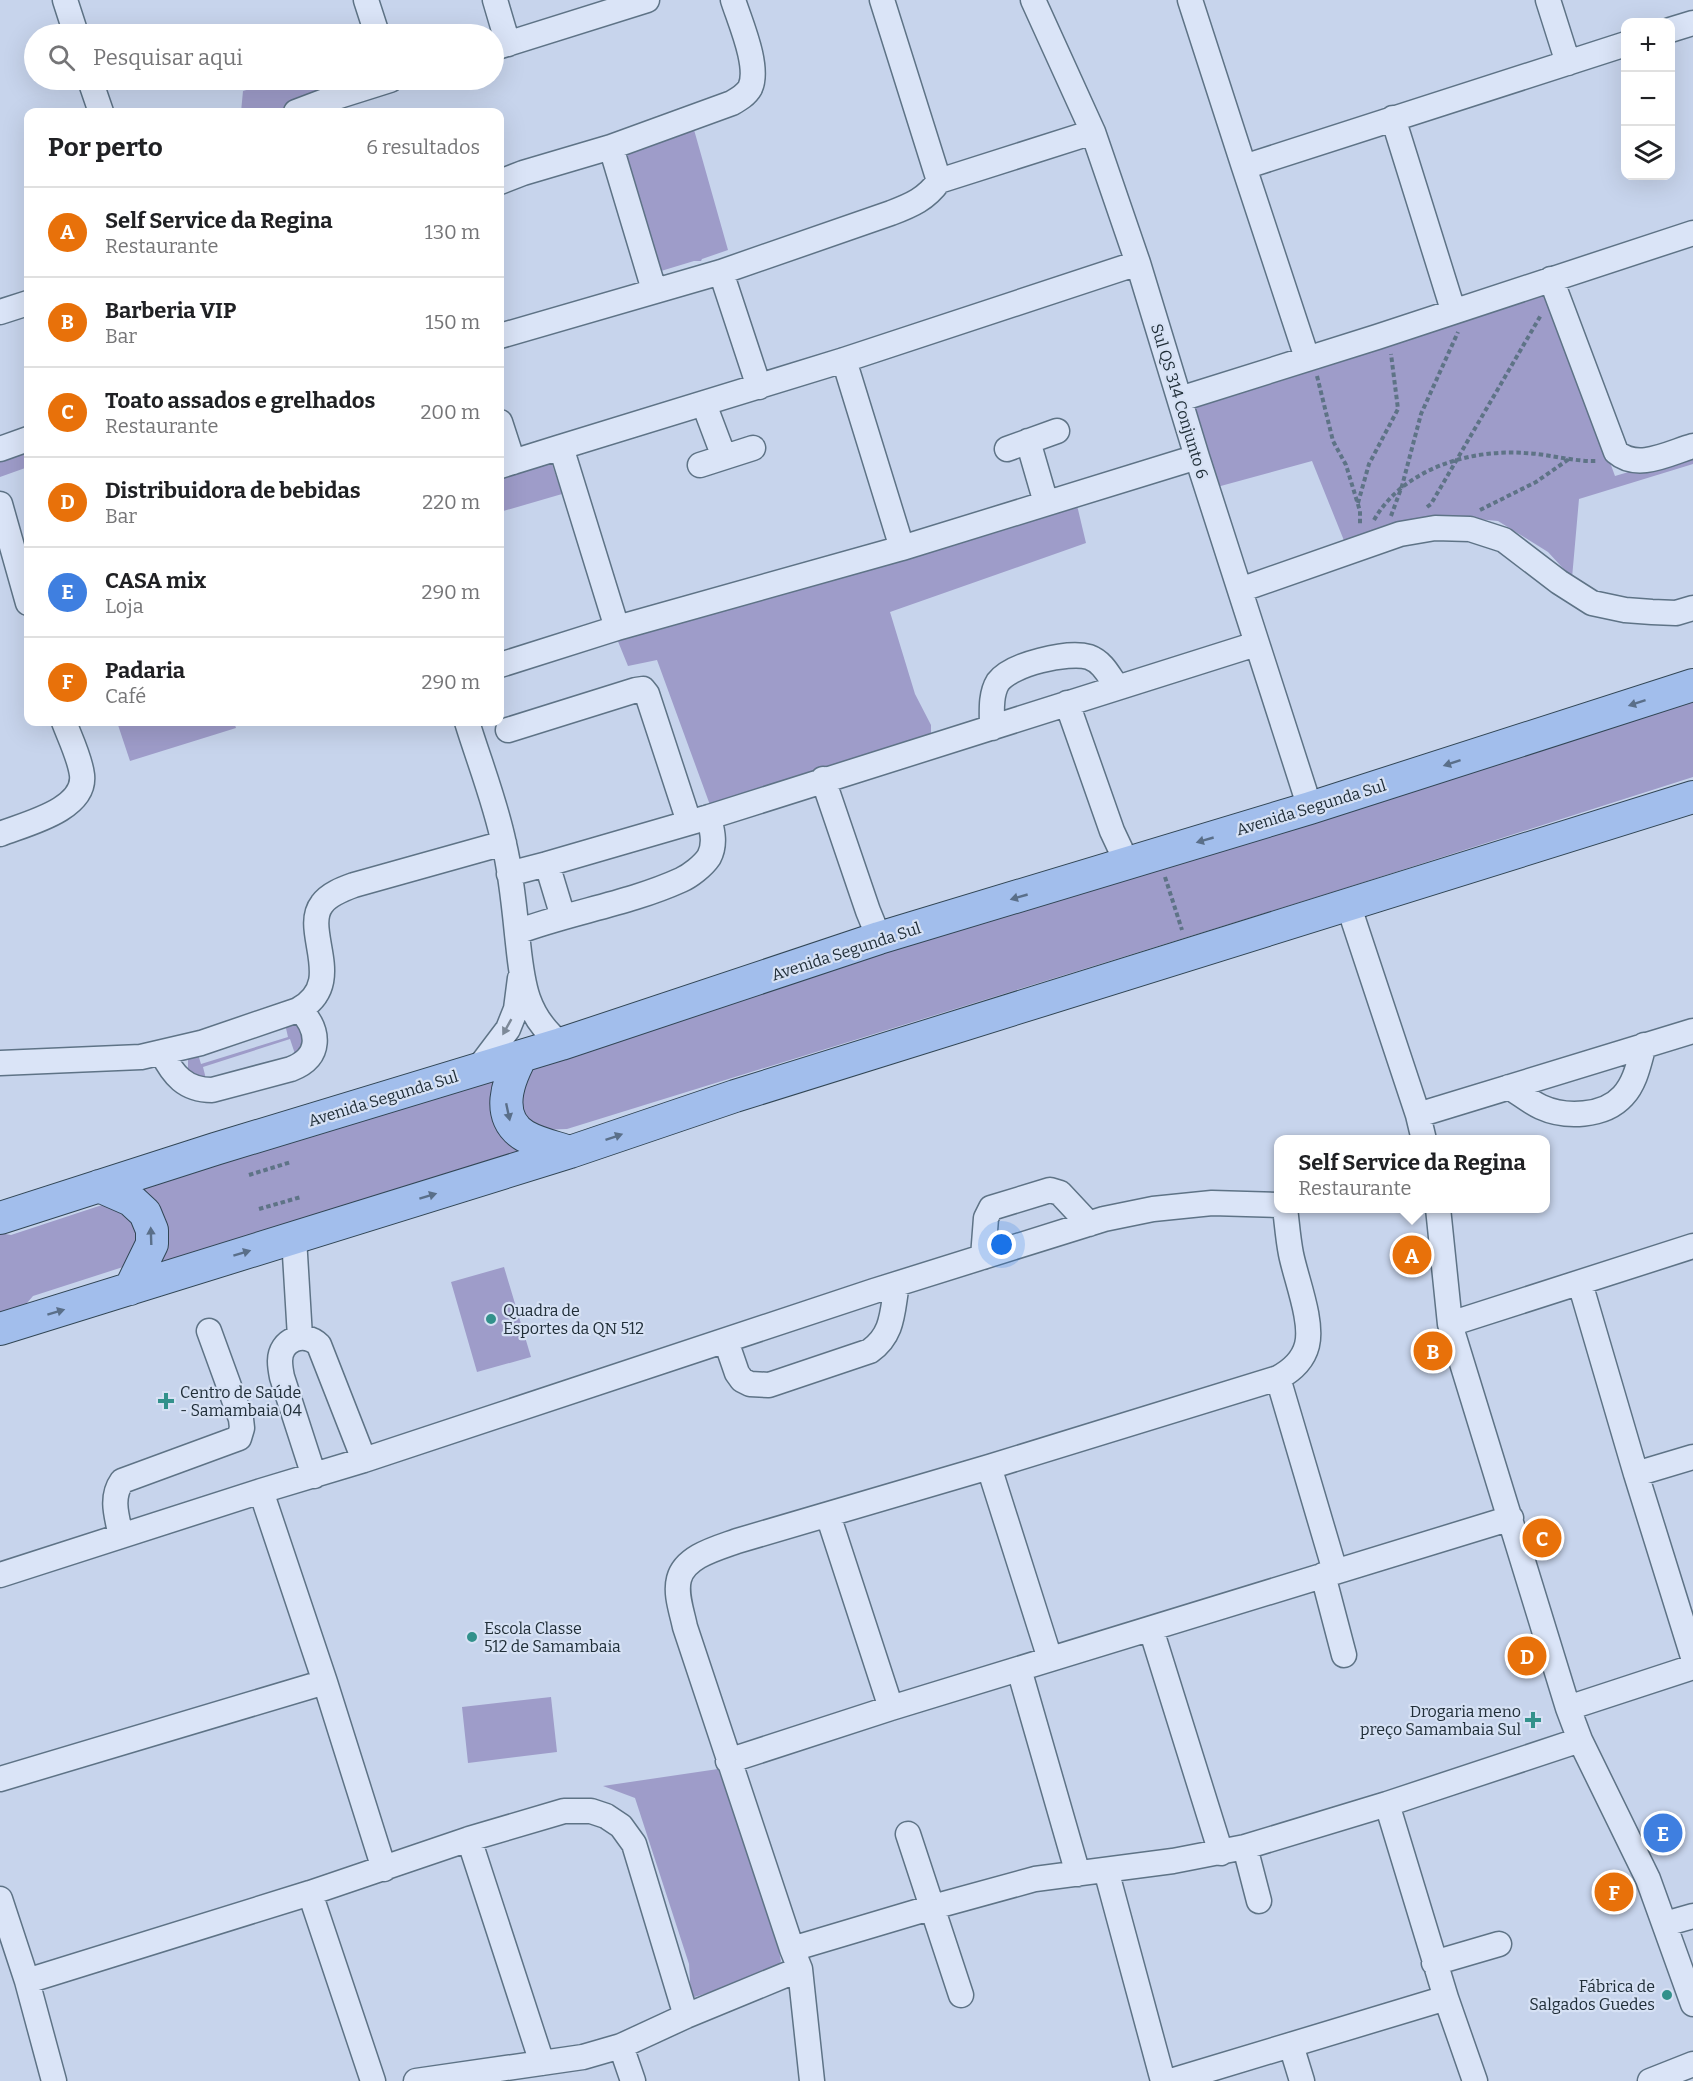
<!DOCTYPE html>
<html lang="pt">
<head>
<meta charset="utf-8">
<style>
  :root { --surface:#fff; --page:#f2f2f2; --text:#202124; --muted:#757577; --line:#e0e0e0; --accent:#111827 }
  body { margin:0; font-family:Bitter,serif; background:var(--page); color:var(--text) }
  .controls { position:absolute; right:18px; top:18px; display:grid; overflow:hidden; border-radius:12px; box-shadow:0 6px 24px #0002 }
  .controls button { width:54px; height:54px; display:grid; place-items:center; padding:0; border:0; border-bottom:2px solid var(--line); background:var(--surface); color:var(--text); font:30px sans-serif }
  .you { position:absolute; left:1002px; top:1245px; width:21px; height:21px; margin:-15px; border:4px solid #fff; border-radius:50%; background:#1a73e8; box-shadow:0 0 0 9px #1a73e833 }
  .badge { display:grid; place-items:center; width:39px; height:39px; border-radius:50%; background:var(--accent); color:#fff; font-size:20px; font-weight:700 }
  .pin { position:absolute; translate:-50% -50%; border:3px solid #fff; box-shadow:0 2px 6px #0006 }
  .popup { position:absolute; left:1274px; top:1135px; width:276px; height:78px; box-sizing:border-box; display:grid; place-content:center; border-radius:12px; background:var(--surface); filter:drop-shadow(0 2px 4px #0005); font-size:20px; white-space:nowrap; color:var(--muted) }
  .popup b { font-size:22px; color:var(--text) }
  .popup::after { content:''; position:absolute; left:50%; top:100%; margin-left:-12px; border:12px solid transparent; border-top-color:var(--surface) }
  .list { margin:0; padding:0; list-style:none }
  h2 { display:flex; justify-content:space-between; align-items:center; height:78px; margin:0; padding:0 24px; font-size:26px }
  h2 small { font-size:20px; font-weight:400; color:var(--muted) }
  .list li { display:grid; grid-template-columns:39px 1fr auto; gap:18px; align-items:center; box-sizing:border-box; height:90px; padding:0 24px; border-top:2px solid var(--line) }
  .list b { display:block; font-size:22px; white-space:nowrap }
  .list p { margin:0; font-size:20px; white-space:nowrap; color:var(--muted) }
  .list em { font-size:20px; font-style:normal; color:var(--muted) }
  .icon { flex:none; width:33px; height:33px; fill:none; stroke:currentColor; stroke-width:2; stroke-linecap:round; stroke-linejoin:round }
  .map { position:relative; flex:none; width:1693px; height:2081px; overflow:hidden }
  .search { position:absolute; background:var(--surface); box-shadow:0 6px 24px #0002; left:24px; top:24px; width:480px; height:66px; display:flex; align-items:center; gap:15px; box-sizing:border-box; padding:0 21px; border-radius:33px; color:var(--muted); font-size:22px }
  .panel { position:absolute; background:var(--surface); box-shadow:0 6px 24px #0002; left:24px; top:108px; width:480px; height:618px; border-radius:12px }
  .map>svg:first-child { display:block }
  .green { fill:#9e9cc9 }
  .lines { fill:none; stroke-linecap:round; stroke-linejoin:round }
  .minor-casing { stroke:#5e7386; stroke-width:27 }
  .major-casing { stroke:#314655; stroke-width:34 }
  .path { stroke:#5e7386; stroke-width:4; stroke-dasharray:4.5 3; stroke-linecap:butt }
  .minor { stroke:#dae4f7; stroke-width:24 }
  .major { stroke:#a2beec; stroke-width:32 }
  .oneway { fill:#5a6f89 }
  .oneway2 { fill:#7d8998 }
  .poi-dot { fill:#32918b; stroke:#d6e1f4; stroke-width:2 }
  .labels { text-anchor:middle; stroke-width:4.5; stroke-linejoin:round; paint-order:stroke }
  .street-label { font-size:16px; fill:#202e38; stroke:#d6e1f4 }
  .poi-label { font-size:16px; fill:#202e38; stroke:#d6e1f4; text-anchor:start }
</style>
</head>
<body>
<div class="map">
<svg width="1693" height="2081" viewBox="0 0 1693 2081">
  <rect width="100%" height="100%" fill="#c7d4ec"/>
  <path class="green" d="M281 80H353L285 108 282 112H241L243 91Z
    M689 112 728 250 702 259 701 261H694L661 271 619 133Z
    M1547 292 1615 476 1693 453V464L1579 499 1572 578 1548 552 1498 521 1436 515 1345 543 1312 461 1217 487 1193 404Z
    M28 445V467L0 477V455Z
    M544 463 552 464 562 494 500 512V478Z
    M1076 501 1086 543 890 612 915 694 931 725V734L710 805 657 660 628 666 617 639Z
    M1693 697V777L1333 892 567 1129 541 1130 524 1124 516 1085 520 1070 889 944Z
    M117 722H234L236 728 130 761Z
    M285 1024 298 1026C305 1037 305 1044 295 1054L290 1039 203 1067 206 1079H201L188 1071V1059L197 1051 201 1064 288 1037Z
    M502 1071 527 1152 153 1269 127 1189Z
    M102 1205 125 1209 141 1233 123 1267 33 1296 21 1310 0 1316V1233L11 1235Z
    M504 1267 531 1357 477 1372 451 1282Z
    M551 1697 557 1752 468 1763 462 1707Z
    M718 1769 747 1844 776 1936 781 1961 774 1973 691 1998 689 1964 635 1798 603 1786Z"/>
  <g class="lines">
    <defs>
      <path id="minor" d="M65 0 76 34
        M366 0 377 34
        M495 0 508 44
        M1033 0 1093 132 1138 263 1197 457 1310 808
        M1190 0 1244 167
        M1548 0 1568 63
        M1670 30 1693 23
        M494 48 647 0
        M90 80 101 112
        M296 112 333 98 390 80
        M1393 118 1453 310
        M611 147 654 290
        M939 181 1093 132
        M500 182 523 173 611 147 732 103C739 99 746 95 750 88 760 67 740 22 733 0
        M1138 263 844 360 561 447 617 628 902 548 1197 457
        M721 272 759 387
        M1551 279 1616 452C1638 471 1669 453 1693 446
        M0 312 28 303
        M500 336 721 272 891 213C912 205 926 199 939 181L882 0
        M1307 358 1244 167 1626 44
        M844 360 902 548
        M1180 399 1377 337 1693 233
        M704 404 724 457
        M500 422 513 462
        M1028 441 1046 503
        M0 449 28 439
        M1007 449 1057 431
        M700 465 753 448
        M500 466 561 447
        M0 504 28 603
        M1240 590 1400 534 1435 528 1470 529 1504 540 1559 582 1592 603 1625 610 1652 612 1676 613 1693 608
        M500 665 617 628
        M1067 703 1112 831 1127 863
        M467 722C479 761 496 804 504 844 511 873 514 904 517 934 522 978 523 1014 561 1044
        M992 728C992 713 990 695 998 682 1011 664 1068 651 1089 657 1103 662 1109 676 1117 687
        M508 730 636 690 643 689 647 694 689 822
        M823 779 868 911 879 938
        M0 834C25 824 86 810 82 775 80 758 70 738 64 722
        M547 864 563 917
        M509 874 547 864 709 817 1256 644
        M1348 904 1418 1115 1424 1140
        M517 932C570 912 628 904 681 880 690 876 703 866 709 857 716 844 712 830 709 817
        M162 1053C173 1075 185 1090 212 1090L291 1069C322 1057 320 1031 300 1009
        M0 1063 141 1057 201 1043 298 1010C348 983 301 931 322 904 329 894 343 889 354 885L504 843
        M477 1070 508 1029 516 1009 520 978
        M1509 1087C1519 1093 1530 1102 1541 1107 1565 1118 1604 1117 1623 1096 1636 1082 1639 1062 1644 1045
        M1418 1115 1693 1031
        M1438 1208 1450 1324 1568 1708 1580 1740 1648 1879 1693 2004
        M294 1238 300 1337
        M983 1257 986 1218 991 1208 1050 1190 1060 1193 1089 1224
        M1580 1283 1636 1474
        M1450 1324 1693 1246
        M726 1341 737 1373 742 1380 750 1384 769 1385 870 1351C894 1334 892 1311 897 1284
        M1278 1378 1335 1571
        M1693 1457 1636 1474 1693 1657
        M989 1467 1050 1659
        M314 1476 282 1377C281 1372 280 1366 280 1361 280 1340 304 1330 319 1345L364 1460
        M261 1491 325 1682
        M828 1515 891 1708
        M121 1536C117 1517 110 1498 122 1481L239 1438 242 1428 241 1419 209 1331
        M0 1575 261 1491 364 1460 874 1291 1104 1219 1153 1209 1212 1203 1278 1205
        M1323 1575 1344 1655
        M1151 1629 1221 1853
        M1019 1669 1078 1874
        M1568 1708 1693 1667
        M728 1761 891 1708 1511 1518
        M0 1779 325 1682 384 1869
        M908 1834 961 1995
        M469 1839 542 2063
        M1245 1847 1259 1901
        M1106 1870 1163 2081
        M310 1893 373 2081
        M0 1899 27 1981 310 1893 469 1839 564 1811H591L606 1816 621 1826 634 1844 686 2016 621 2046 633 2081
        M1665 1924 1693 1916
        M792 1949 685 1627C682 1612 675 1594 679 1579 685 1556 718 1548 737 1541L989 1467 1278 1378C1291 1371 1303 1361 1307 1345 1313 1321 1296 1279 1291 1254 1288 1239 1287 1224 1285 1208
        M1434 1963 1499 1944
        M27 1981 54 2081
        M1446 1998 1475 2081
        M686 2016 800 1969
        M1291 2045 1302 2081
        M416 2081 583 2057 621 2046
        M812 2081 800 1969 792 1949 933 1907 1035 1879 1173 1861 1245 1847 1387 1804 1580 1740
        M1171 2081 1446 1998 1387 1804
        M1650 2081 1693 2064"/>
      <path id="major" d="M521 1057C508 1081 494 1118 525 1136 539 1144 555 1147 570 1152
        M99 1186 131 1200 145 1213 152 1230V1244L130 1289
        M0 1218 215 1149 561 1044 879 938 1310 808 1693 685
        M0 1329 570 1152 735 1096 1693 797"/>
    </defs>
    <use href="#minor" class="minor-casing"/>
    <use href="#major" class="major-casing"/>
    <path class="path" d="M1317 376 1333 441 1346 465 1360 511V526
      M1358 503 1369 464 1398 409 1391 354
      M1427 507 1431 504 1541 315
      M1480 510 1536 482 1569 459
      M1391 516 1402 486 1421 414 1458 332
      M1374 520C1403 469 1469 449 1525 453 1549 454 1574 462 1598 461
      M1165 877 1182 930
      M249 1175 291 1162
      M259 1209 301 1197"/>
    <use href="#minor" class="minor"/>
    <use href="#major" class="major"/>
  </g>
  <defs><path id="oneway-solid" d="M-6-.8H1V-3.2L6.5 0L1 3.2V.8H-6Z" transform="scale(1.5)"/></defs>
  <g class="oneway">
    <use href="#oneway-solid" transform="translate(1637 703) rotate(162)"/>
    <use href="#oneway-solid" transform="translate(1452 763) rotate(162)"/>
    <use href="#oneway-solid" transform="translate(1205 840) rotate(164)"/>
    <use href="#oneway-solid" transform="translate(1019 897) rotate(164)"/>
    <use href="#oneway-solid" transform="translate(508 1112) rotate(78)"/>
    <use href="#oneway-solid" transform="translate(614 1137) rotate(-19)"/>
    <use href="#oneway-solid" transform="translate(428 1196) rotate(-17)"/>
    <use href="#oneway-solid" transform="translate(151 1236) rotate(-92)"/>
    <use href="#oneway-solid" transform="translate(242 1253) rotate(-17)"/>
    <use href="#oneway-solid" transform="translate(56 1312) rotate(-17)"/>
  </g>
  <use class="oneway2" href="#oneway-solid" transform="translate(507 1027) rotate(119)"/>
  <g class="poi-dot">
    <circle cx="491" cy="1319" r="6"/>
    <path d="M163 1392h6v6h6v6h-6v6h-6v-6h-6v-6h6z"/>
    <circle cx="472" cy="1637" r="6"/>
    <path d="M1530 1711h6v6h6v6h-6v6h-6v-6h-6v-6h6z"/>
    <circle cx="1667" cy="1995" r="6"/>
  </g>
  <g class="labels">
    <g class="street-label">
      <text transform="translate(1180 401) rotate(73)" y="6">Sul QS 314 Conjunto 6</text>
      <text transform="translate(1311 807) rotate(-17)" y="6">Avenida Segunda Sul</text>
      <text transform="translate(846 951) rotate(-18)" y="6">Avenida Segunda Sul</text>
      <text transform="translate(383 1098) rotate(-17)" y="6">Avenida Segunda Sul</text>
    </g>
    <g class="poi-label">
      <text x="503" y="1316">Quadra de<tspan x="503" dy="18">Esportes da QN 512</tspan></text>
      <text x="180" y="1398">Centro de Saúde<tspan x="180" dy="18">- Samambaia 04</tspan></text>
      <text x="484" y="1634">Escola Classe<tspan x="484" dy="18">512 de Samambaia</tspan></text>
      <text x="1521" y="1717" text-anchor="end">Drogaria meno<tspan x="1521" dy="18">preço Samambaia Sul</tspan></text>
      <text x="1655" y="1992" text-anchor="end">Fábrica de<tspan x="1655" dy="18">Salgados Guedes</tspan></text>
    </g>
  </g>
</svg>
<div class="controls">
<button>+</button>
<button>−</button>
<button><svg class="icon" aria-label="layers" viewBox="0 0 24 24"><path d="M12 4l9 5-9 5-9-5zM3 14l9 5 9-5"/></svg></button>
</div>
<div class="you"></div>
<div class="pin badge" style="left:1412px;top:1255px;background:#e8710a">A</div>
<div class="popup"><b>Self Service da Regina</b>Restaurante</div>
<div class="pin badge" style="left:1433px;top:1351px;background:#e8710a">B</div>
<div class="pin badge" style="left:1542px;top:1538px;background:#e8710a">C</div>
<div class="pin badge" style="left:1527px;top:1656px;background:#e8710a">D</div>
<div class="pin badge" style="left:1663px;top:1833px;background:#3f7fe0">E</div>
<div class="pin badge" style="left:1614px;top:1892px;background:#e8710a">F</div>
<div class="search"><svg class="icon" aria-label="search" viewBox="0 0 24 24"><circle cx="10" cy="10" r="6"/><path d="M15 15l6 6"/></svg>Pesquisar aqui</div>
<section class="panel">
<h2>Por perto<small>6 resultados</small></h2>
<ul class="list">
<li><span class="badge" style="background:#e8710a">A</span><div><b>Self Service da Regina</b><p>Restaurante</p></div><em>130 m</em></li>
<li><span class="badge" style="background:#e8710a">B</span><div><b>Barberia VIP</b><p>Bar</p></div><em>150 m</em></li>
<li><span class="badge" style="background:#e8710a">C</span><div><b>Toato assados e grelhados</b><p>Restaurante</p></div><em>200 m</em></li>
<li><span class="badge" style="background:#e8710a">D</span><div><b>Distribuidora de bebidas</b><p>Bar</p></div><em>220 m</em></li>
<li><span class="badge" style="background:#3f7fe0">E</span><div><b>CASA mix</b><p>Loja</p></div><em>290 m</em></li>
<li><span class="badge" style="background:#e8710a">F</span><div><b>Padaria</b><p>Café</p></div><em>290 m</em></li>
</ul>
</section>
</div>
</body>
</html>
